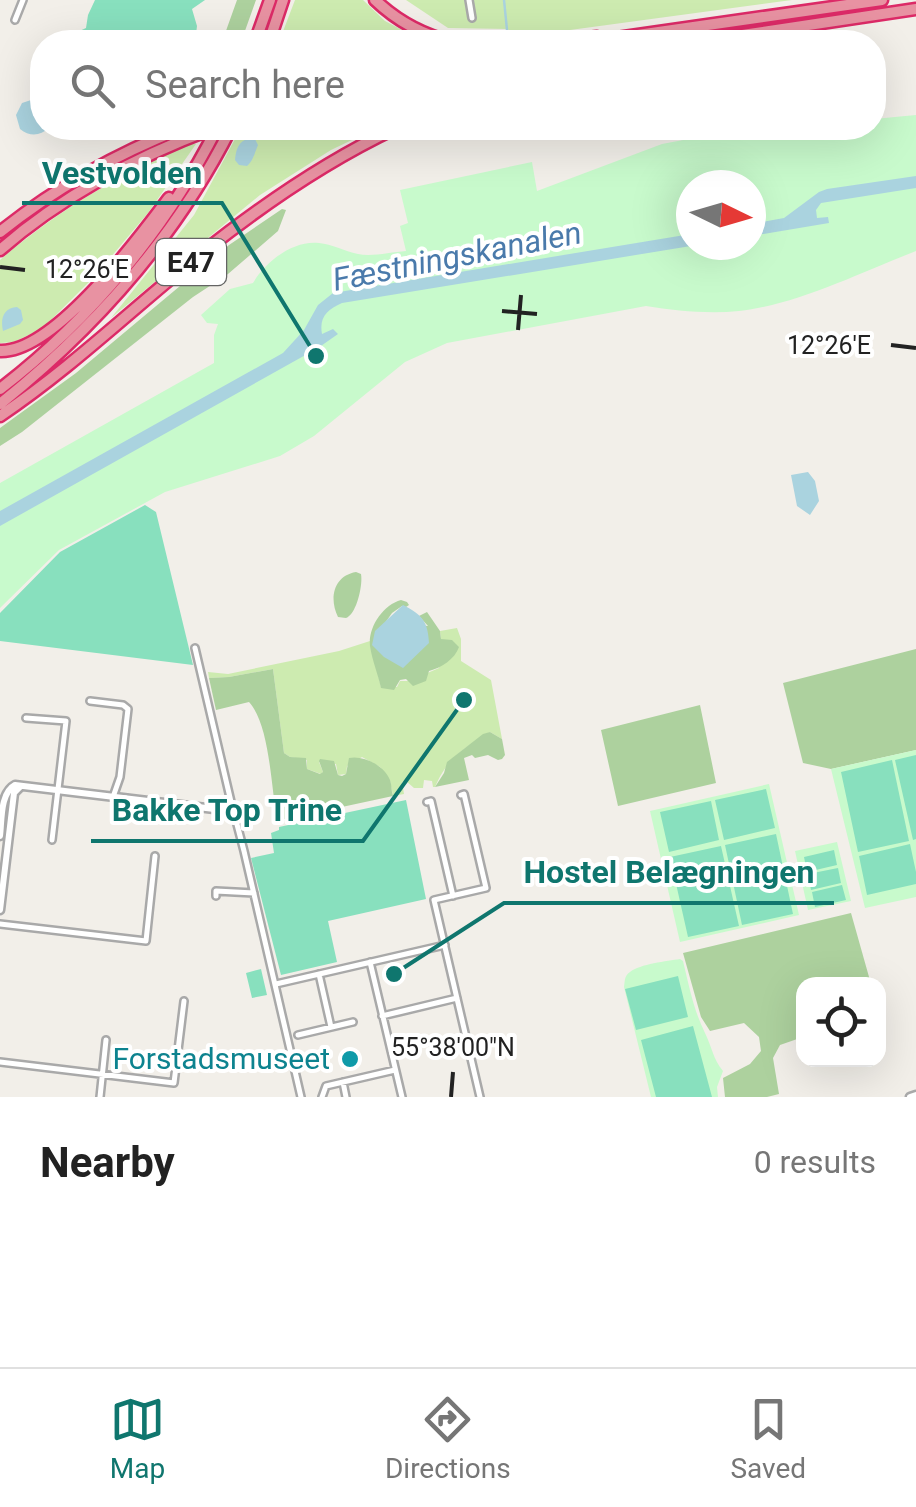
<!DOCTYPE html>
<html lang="en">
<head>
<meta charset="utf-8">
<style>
  :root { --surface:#fff; --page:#f2f2f2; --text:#222; --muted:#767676; --line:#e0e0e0; --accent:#0f766e }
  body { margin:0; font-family:Roboto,sans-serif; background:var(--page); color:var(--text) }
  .controls { position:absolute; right:30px; bottom:30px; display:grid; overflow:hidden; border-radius:20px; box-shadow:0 10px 40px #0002 }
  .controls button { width:90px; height:90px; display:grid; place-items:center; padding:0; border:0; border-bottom:2px solid var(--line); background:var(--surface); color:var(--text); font:50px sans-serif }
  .compass { position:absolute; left:676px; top:170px; width:90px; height:90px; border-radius:50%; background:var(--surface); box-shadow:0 10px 40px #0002; rotate:95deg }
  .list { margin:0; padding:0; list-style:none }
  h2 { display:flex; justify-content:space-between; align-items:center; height:130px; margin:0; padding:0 40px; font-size:42px }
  h2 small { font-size:32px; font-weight:400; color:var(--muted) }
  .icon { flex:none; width:55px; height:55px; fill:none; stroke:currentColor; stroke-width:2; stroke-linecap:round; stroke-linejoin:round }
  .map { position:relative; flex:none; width:916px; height:1097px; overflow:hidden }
  .search { position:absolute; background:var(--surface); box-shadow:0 10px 40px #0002; left:30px; right:30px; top:30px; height:110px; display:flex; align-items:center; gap:25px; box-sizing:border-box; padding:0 35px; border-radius:40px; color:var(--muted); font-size:38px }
  .sheet { height:270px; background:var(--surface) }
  nav { display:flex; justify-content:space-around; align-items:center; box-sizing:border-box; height:140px; border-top:2px solid var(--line); background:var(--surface); font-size:28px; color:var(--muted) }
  nav a { display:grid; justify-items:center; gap:5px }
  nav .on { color:var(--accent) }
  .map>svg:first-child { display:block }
  .grass { fill:#cdebb0 }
  .forest { fill:#add19e }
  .park { fill:#c8facc; fill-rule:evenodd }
  .pitch { fill:#88e0be }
  .water { fill:#aad3df }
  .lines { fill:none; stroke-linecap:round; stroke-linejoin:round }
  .stream { stroke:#aad3df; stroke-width:2.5 }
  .minor-casing { stroke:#a9a9a9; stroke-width:10 }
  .tertiary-casing { stroke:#a9a9a9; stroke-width:11 }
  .motorway-casing { stroke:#dc2a67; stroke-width:15 }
  .minor { stroke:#fff; stroke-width:5 }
  .tertiary { stroke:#fff; stroke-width:6 }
  .motorway { stroke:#e892a2; stroke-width:10 }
  .ticks { fill:none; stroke:#222; stroke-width:4 }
  .culture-dot { fill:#0f9aa8; stroke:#fff; stroke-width:4 }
  .labels { text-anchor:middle; stroke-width:8; stroke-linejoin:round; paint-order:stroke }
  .shield { fill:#fff; stroke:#646464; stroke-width:2.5 }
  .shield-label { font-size:28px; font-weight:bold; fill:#222 }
  .culture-label { font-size:30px; fill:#0d838f; stroke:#fff; text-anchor:end }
  .water-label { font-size:32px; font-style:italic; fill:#4a7aab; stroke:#fff }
  .ticks-label { font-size:25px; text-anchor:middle; fill:#222; stroke:#fff; stroke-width:8; stroke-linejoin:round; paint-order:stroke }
  .leader { fill:none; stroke:#0f766e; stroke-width:4 }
  .callout-dot { fill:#0f766e; stroke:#fff; stroke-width:4 }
  .callout-label { font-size:32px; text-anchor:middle; font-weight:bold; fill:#0f766e; stroke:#fff; stroke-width:8; stroke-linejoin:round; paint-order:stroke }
</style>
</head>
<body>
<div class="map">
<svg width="916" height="1097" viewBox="0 0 916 1097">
  <rect width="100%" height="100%" fill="#f2efe9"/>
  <path class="grass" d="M295 0H363L385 21 425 42H279Z
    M406 0H792L511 38 508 29 448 28Z
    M241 128H377L331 150 260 195 111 318 194 215Z
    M189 144H196L148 213 94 277 43 328 14 342 0 343V260C57 211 120 174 189 144Z
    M457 628 461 639V661L491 680 502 739 490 732C463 749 448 757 435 787H433L432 781 424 780 423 788H414L406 781 402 782 404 794 393 796 390 781 380 767 362 757 347 766 346 774 338 775 336 764 319 762 323 772 321 774 307 769V760L290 757 284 753 273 669 229 677 209 678 208 672 228 674 339 651 370 641 381 687H397L400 681H409L439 668 444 641 441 639 440 631Z"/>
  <path class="forest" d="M237 0H256L241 42H222Z
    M282 209 286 210 278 231 228 274 193 297 22 432 0 446V428L76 373 229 245Z
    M356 572 361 574C363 584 357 614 346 618 343 618 341 617 338 617 329 599 333 576 356 572Z
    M401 600 407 602 409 605 406 607 402 606 392 613 385 623 428 626 419 616 427 612 440 631 441 639 452 640 459 647C455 659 441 668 429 671L426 681 413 686 406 679 400 680 394 690 381 688C378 674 372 660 370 646 368 627 383 605 401 600Z
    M916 649V750L831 769 803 763 783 683Z
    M273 669 284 753 290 757 306 758 307 769 320 774 323 772 319 761 320 759 334 761 338 775 342 776 346 774 349 758C363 755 384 765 390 780 392 785 391 791 393 796L286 819H277C271 788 270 725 249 702L216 710 209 678 229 677Z
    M700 705 716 783 618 806 601 730Z
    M490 732 502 739 505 755 502 759 498 760 488 755 475 758 472 755 464 758 469 780 435 787 444 773 447 762 483 734Z
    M851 913 871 984H804L803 1037 780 1045 773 1058 779 1094 767 1097H725L723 1078 750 1064 761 1051 759 1037 744 1023 710 1031 701 1017 683 953Z"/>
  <path class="park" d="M916 115V251C862 272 796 305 739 311 709 314 676 311 646 306L447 343 405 362 314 436 280 456 165 492 59 550 0 608V483L214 363V335L218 324 207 323 201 315 230 289 253 283C265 262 293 240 319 243 332 244 344 251 358 254 372 257 391 252 406 251L400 226 408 223 400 190 532 162 537 191 662 144 699 137 795 128H874V119ZM691 185H751V245H691Z
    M916 750V897L865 908 831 769Z
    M769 784 799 915 680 942 650 811Z
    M837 842 851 901 808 910 795 851Z
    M680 959 683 961C689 986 694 1011 705 1033 712 1047 713 1059 723 1071L717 1087 718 1097H651L624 987C625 981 624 976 630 972 640 964 667 961 680 959Z"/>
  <path class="pitch" d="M95 0H205L192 9 197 26 195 42H63L73 34 86 28 88 15Z
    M145 505 156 512 193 665 0 641V613L60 552Z
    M916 755V839L913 840 895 760Z
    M892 760 909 841 858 852 841 772Z
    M766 789 775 828 724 840 715 800Z
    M406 800 426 899 328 921 337 962 281 975 251 858 274 853 271 833 279 830V827Z
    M711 801 719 840 669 852 660 812Z
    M776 834 793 914 742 925 725 845Z
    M910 844 916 872V884L867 895 859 856Z
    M721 846 739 926 688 937 670 857Z
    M834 850 837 865 807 872 804 857Z
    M838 868 841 883 811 890 808 874Z
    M842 885 846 900 815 907 812 892Z
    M261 969 267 995 252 998 246 973Z
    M678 976 688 1017 636 1030 625 989Z
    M693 1026 712 1097H656L641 1040Z"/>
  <path class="water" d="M37 98 42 100V128H49C40 136 30 137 20 129L16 115 22 103Z
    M249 138 255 139 258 145C255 152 253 161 247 166L239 165 235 160C236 149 238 142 249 138Z
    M916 176V188L821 203 816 210 817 218 828 217 829 223 751 236V224L784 218 819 192 827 189Z
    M691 234V245H697L342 303C327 310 319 317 322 334L333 329 338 334 318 348 0 526V511L283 353 304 330 318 305 333 293Z
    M17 307 21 310 23 320 20 324 3 331C0 318 4 308 17 307Z
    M808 472 815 481 819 501 810 515 797 506 791 475Z
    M403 605C422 615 428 621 429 643L403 668 384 657 372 645 375 631Z"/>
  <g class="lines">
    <path class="stream" d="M504 0 507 30"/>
    <defs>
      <path id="minor" d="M469 0 472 18
        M15 20 23 0
        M195 648 232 806 231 811 234 813 244 851 301 1097
        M90 701 123 705 128 709 120 777 113 797
        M26 718 66 721 52 840
        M461 795 464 794 486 888 434 900 480 1097
        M427 802 431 801 453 896
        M216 896V891L254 893
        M0 924 146 941 155 856
        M370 962 402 1097
        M319 974 331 1027
        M276 984 445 945
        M382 1016 457 998
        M298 1035 353 1022
        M0 1062 174 1083 184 1001
        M343 1082 346 1097
        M100 1097 106 1040
        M322 1097 326 1086 395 1070"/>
      <path id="tertiary" d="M0 836C2 820 0 793 15 785L231 811
        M0 910 14 793 21 786
        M910 1097 916 1095"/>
      <path id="motorway" d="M375 0C397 21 423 35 452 42
        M255 42 270 0
        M269 42 283 0
        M549 42 597 37
        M589 42 882 0
        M695 42 916 9
        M0 232C55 188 116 154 182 128
        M0 250C63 195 136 157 214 128
        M0 351C54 353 138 239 169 198
        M0 389C90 320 166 229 217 128
        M0 404C95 328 176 237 231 128
        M0 416C70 369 131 310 197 257 259 207 324 162 396 128"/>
    </defs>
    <use href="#minor" class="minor-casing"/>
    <use href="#tertiary" class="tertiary-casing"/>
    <use href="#motorway" class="motorway-casing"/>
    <use href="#minor" class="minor"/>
    <use href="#tertiary" class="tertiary"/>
    <use href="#motorway" class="motorway"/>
  </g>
  <path class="ticks" d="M0 267 25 270M502 311 537 314M518 330 521 295M891 345 916 348M451 1097 453 1072"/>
  <circle class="culture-dot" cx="350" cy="1059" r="10"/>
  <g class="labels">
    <rect class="shield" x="156" y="239" width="70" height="46" rx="8"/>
    <g class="shield-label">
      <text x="191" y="272">E47</text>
    </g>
    <g class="culture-label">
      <text x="330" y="1069">Forstadsmuseet</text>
    </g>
    <g class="water-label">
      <text transform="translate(457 256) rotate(-11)" y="11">Fæstningskanalen</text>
    </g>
  </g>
  <g class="ticks-label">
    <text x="87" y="278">12°26'E</text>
    <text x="829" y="354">12°26'E</text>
    <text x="453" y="1056">55°38'00"N</text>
  </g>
  <path class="leader" d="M316 356L222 203H22M464 700L363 841H91M394 974L504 903H834"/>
  <g class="callout-dot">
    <circle cx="316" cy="356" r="10"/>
    <circle cx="464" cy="700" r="10"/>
    <circle cx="394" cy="974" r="10"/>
  </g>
  <g class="callout-label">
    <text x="122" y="184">Vestvolden</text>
    <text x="227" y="821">Bakke Top Trine</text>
    <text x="669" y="883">Hostel Belægningen</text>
  </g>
</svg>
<div class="controls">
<button><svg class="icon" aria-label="locate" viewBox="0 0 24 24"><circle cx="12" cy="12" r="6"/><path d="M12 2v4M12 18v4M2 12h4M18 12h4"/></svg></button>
</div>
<svg class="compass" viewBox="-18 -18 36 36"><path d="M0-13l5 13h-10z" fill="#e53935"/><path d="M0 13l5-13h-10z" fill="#767676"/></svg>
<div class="search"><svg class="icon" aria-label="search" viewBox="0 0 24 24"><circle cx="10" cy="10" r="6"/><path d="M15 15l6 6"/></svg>Search here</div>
</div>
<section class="sheet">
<h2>Nearby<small>0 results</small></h2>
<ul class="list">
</ul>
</section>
<nav>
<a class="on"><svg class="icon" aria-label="map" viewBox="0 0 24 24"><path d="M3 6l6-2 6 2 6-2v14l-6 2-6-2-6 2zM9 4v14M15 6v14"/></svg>Map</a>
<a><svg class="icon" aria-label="directions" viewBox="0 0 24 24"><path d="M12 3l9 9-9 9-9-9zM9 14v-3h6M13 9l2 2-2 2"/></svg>Directions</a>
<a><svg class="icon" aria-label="saved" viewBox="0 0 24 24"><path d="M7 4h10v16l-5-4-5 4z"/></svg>Saved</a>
</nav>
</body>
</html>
